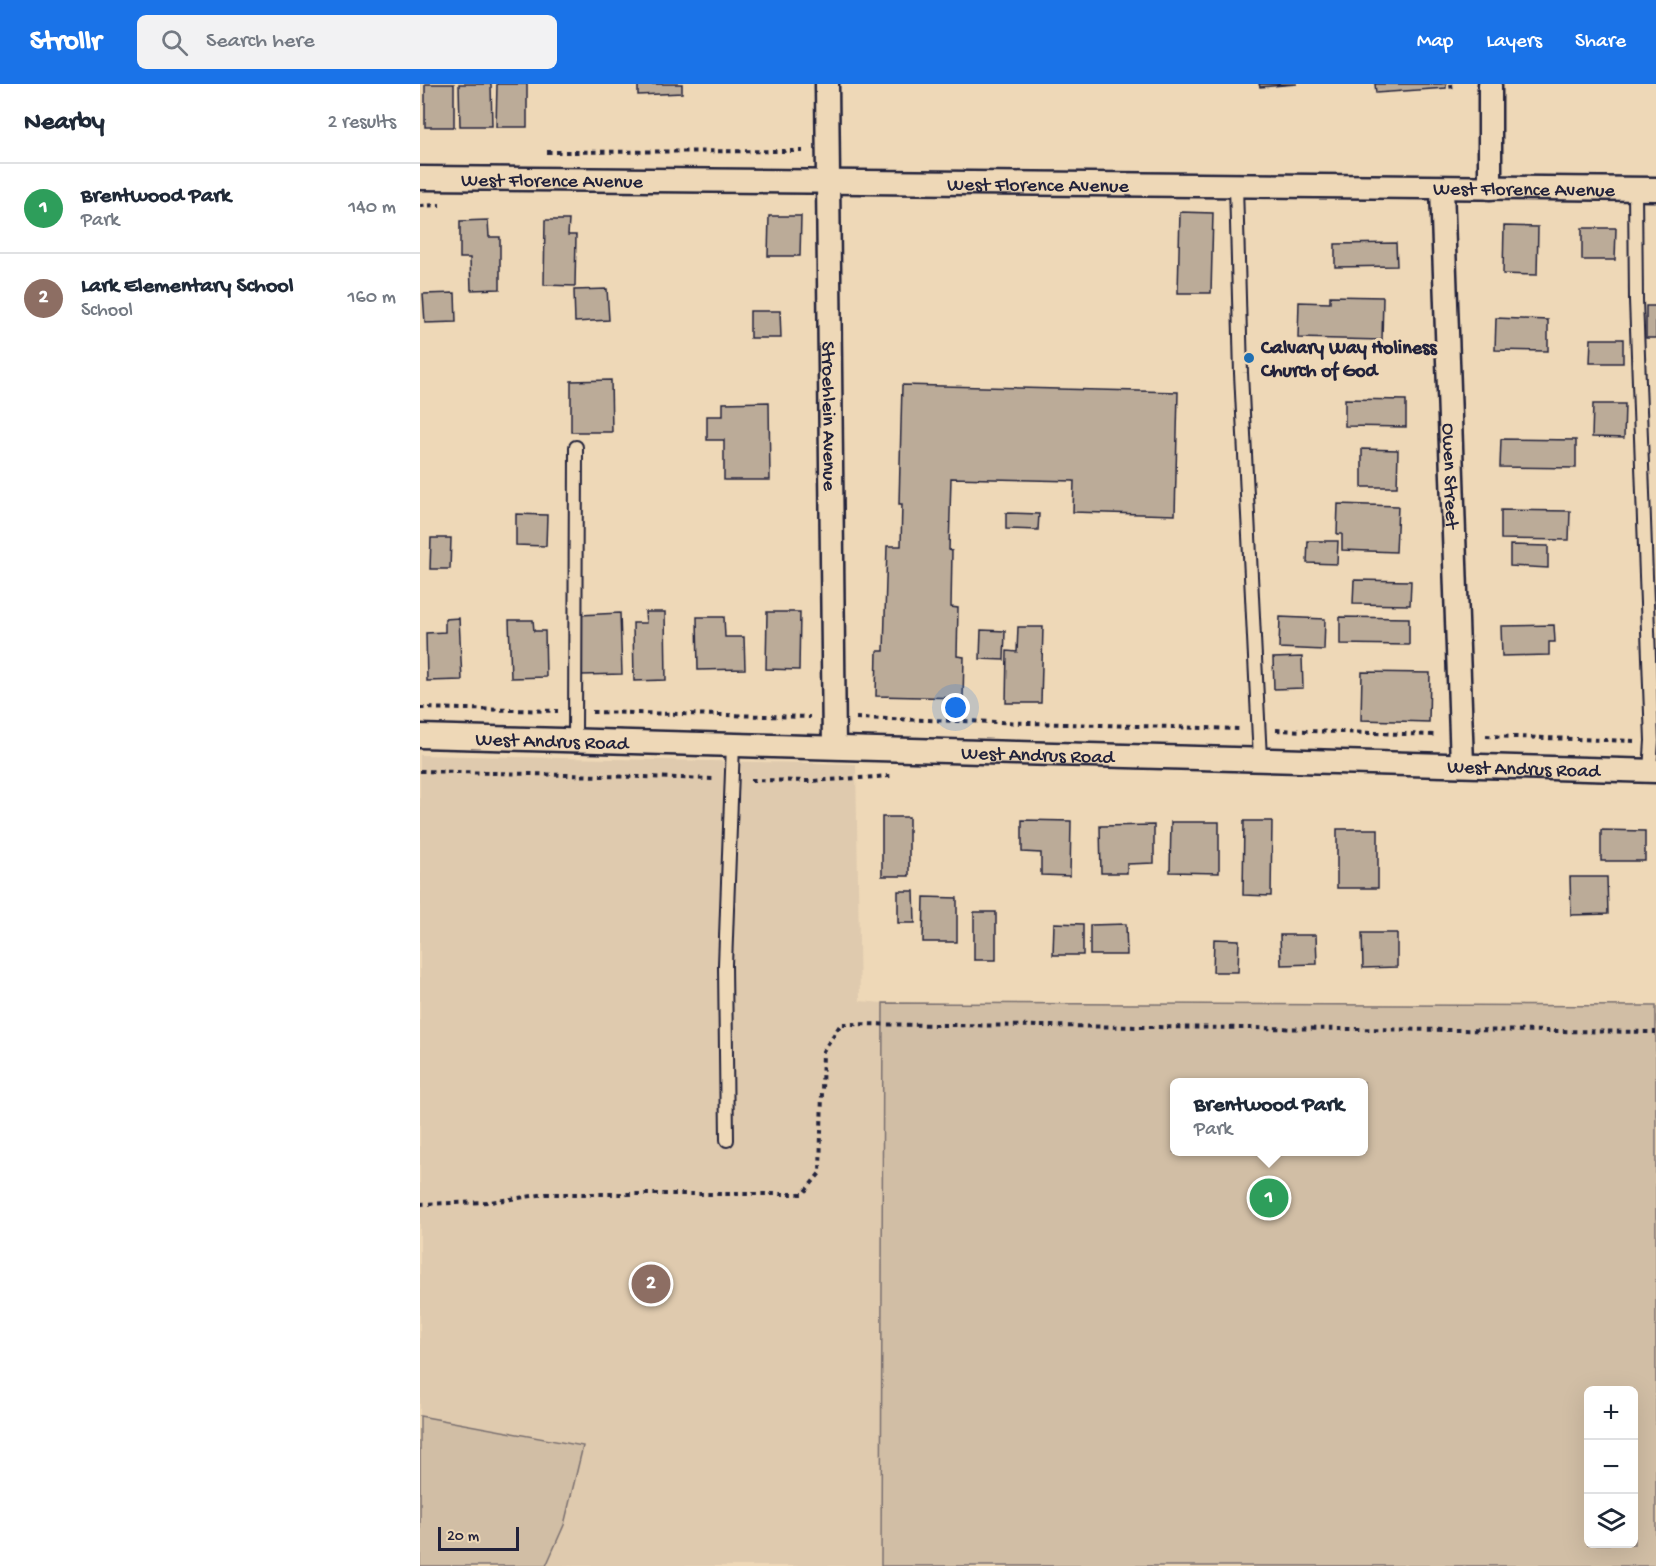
<!DOCTYPE html>
<html lang="en">
<head>
<meta charset="utf-8">
<style>
  :root { --surface:#fff; --page:#f2f2f3; --text:#1f2937; --muted:#747a83; --line:#e0e1e3; --accent:#1a73e8 }
  body { margin:0; font-family:"Gochi Hand",sans-serif; background:var(--page); color:var(--text) }
  .controls { position:absolute; right:18px; bottom:18px; display:grid; overflow:hidden; border-radius:9px; box-shadow:0 6px 24px #0002 }
  .controls button { width:54px; height:54px; display:grid; place-items:center; padding:0; border:0; border-bottom:2px solid var(--line); background:var(--surface); color:var(--text); font:30px sans-serif }
  .scale { position:absolute; left:18px; bottom:15px; width:81px; box-sizing:border-box; padding-left:6px; border:3px solid #22223b; border-top:0; font-size:16px; line-height:21px; white-space:nowrap; color:#22223b; -webkit-text-stroke:4px #eed8b7; paint-order:stroke }
  .you { position:absolute; left:536px; top:624px; width:21px; height:21px; margin:-15px; border:4px solid #fff; border-radius:50%; background:#1a73e8; box-shadow:0 0 0 9px #1a73e833 }
  .badge { display:grid; place-items:center; width:39px; height:39px; border-radius:50%; background:var(--accent); color:#fff; font-size:20px; font-weight:700 }
  .pin { position:absolute; translate:-50% -50%; border:3px solid #fff; box-shadow:0 2px 6px #0006 }
  .popup { position:absolute; left:750px; top:994px; width:198px; height:78px; box-sizing:border-box; display:grid; place-content:center; border-radius:9px; background:var(--surface); filter:drop-shadow(0 2px 4px #0005); font-size:20px; white-space:nowrap; color:var(--muted) }
  .popup b { font-size:22px; color:var(--text) }
  .popup::after { content:''; position:absolute; left:50%; top:100%; margin-left:-12px; border:12px solid transparent; border-top-color:var(--surface) }
  .list { margin:0; padding:0; list-style:none }
  h2 { display:flex; justify-content:space-between; align-items:center; height:78px; margin:0; padding:0 24px; font-size:26px }
  h2 small { font-size:20px; font-weight:400; color:var(--muted) }
  .list li { display:grid; grid-template-columns:39px 1fr auto; gap:18px; align-items:center; box-sizing:border-box; height:90px; padding:0 24px; border-top:2px solid var(--line) }
  .list b { display:block; font-size:22px; white-space:nowrap }
  .list p { margin:0; font-size:20px; white-space:nowrap; color:var(--muted) }
  .list em { font-size:20px; font-style:normal; color:var(--muted) }
  .icon { flex:none; width:33px; height:33px; fill:none; stroke:currentColor; stroke-width:2; stroke-linecap:round; stroke-linejoin:round }
  .map { position:relative; flex:none; width:1236px; height:1482px; overflow:hidden }
  header { display:flex; align-items:center; gap:36px; box-sizing:border-box; height:84px; padding:0 30px; background:var(--accent); color:#fff }
  header strong { font-size:28px }
  nav { display:flex; gap:33px; margin-inline-start:auto; font-size:21px }
  .search { width:420px; height:54px; background:var(--page); display:flex; align-items:center; gap:15px; box-sizing:border-box; padding:0 21px; border-radius:9px; color:var(--muted); font-size:22px }
  main { display:flex }
  aside { flex:1; background:var(--surface) }
  .map>svg:first-child { display:block }
  .built { fill:#dfcaae }
  .green { fill:#d1bea5; stroke:#7a7070; stroke-width:1.5; fill-rule:evenodd }
  .building { fill:#bbab98; stroke:#22223b; stroke-width:1.5 }
  .lines { fill:none; stroke-linecap:round; stroke-linejoin:round }
  .lane-casing { stroke:#22223b; stroke-width:16 }
  .street-casing { stroke:#22223b; stroke-width:27 }
  .path { stroke:#22223b; stroke-width:4; stroke-dasharray:4.5 4.5; stroke-linecap:butt }
  .lane { stroke:#eed8b7; stroke-width:12 }
  .street { stroke:#eed8b7; stroke-width:22 }
  .poi-dot { fill:#1f6fb2; stroke:#eed8b7; stroke-width:2 }
  .labels { text-anchor:middle; stroke-width:6; stroke-linejoin:round; paint-order:stroke }
  .street-label { font-size:20px; fill:#22223b; stroke:#eed8b7 }
  .poi-label { font-size:20px; font-weight:bold; fill:#22223b; stroke:#eed8b7; text-anchor:start }
</style>
</head>
<body>
<header>
<strong>Strollr</strong>
<div class="search"><svg class="icon" aria-label="search" viewBox="0 0 24 24"><circle cx="10" cy="10" r="6"/><path d="M15 15l6 6"/></svg>Search here</div>
<nav><a>Map</a><a>Layers</a><a>Share</a></nav>
</header>
<main>
<aside>
<h2>Nearby<small>2 results</small></h2>
<ul class="list">
<li><span class="badge" style="background:#2e9e5b">1</span><div><b>Brentwood Park</b><p>Park</p></div><em>140 m</em></li>
<li><span class="badge" style="background:#8d6e63">2</span><div><b>Lark Elementary School</b><p>School</p></div><em>160 m</em></li>
</ul>
</aside>
<div class="map">
<svg width="1236" height="1482" viewBox="0 0 1236 1482">
  <rect width="100%" height="100%" fill="#eed8b7"/>
  <filter id="ink" filterUnits="userSpaceOnUse"><feTurbulence type="fractalNoise" baseFrequency=".0167" numOctaves="2"/><feDisplacementMap in="SourceGraphic" scale="12" xChannelSelector="R" yChannelSelector="G"/><feConvolveMatrix kernelMatrix="1 2 1 2 8 2 1 2 1" color-interpolation-filters="sRGB"/></filter>
  <g filter="url(#ink)">
    <path class="built" d="M0 671 436 680 440 917 463 919 461 1482H0Z"/>
    <path class="green" d="M463 919 1236 922V1482H461ZM944 998V1068H754V998ZM1214 1306V1460H1168V1306Z
      M0 1332 163 1362 144 1441 126 1482H0Z"/>
    <path class="building" d="M5 0H34V43H5Z
      M39 0H71L72 42H40Z
      M77 0H107V43H76Z
      M218 0H262V9L218 11Z
      M839 0H877L840 3Z
      M955 0H1026V4L956 9Z
      M760 128 793 129 791 209H758Z
      M349 132H381L380 172H348Z
      M68 136 69 153H80V205L51 206 50 174H40V137Z
      M125 136H149L148 151H156L155 202 124 201Z
      M1084 142 1118 143 1117 191 1083 190Z
      M1162 144H1196L1195 176H1162Z
      M976 159 977 182 915 183V160Z
      M187 205 189 236 155 238 154 206Z
      M35 209 36 238 5 239 3 210Z
      M910 212 963 213 962 256 878 254 879 218 910 219Z
      M1226 222H1236V254H1226Z
      M330 227H360L361 254H330Z
      M1076 234 1128 236V267L1075 266Z
      M1171 255H1203V279H1170Z
      M191 296 192 348H151V297Z
      M482 301 758 308 755 431 653 428 654 397 531 394 529 466 532 467 531 523 538 524 537 572 544 573 543 614 456 612 457 567H464L467 462H481L482 420H479Z
      M925 315 986 316V343L925 342Z
      M349 318 350 396H304V356H287V332H303V319Z
      M1173 320H1205L1204 354 1172 353Z
      M1081 355 1156 356V384L1080 383Z
      M942 365 978 366 977 403H942Z
      M918 420 978 422 976 468 922 466V450H917Z
      M1081 426 1150 427 1149 456 1081 455Z
      M586 429 619 430 618 446 586 445Z
      M96 430 127 431 126 462 96 461Z
      M11 454H31L30 485H10Z
      M888 457H918L917 480 887 479Z
      M1090 461 1128 462V484L1090 482Z
      M934 496 991 497 990 521 933 520Z
      M225 528H245L246 596 214 597 213 539H226Z
      M347 528H380L379 586 346 585Z
      M200 529 202 590 162 591 160 531Z
      M277 533H304L305 553H324L325 585 278 586Z
      M860 533 905 535 904 566 859 564Z
      M920 533 989 534V561L920 560Z
      M39 534 42 596 7 597 6 549 25 548V535Z
      M89 536H113L114 547H125L126 593 91 594Z
      M1134 541 1135 558H1129V571L1082 572 1081 542Z
      M598 543H623L621 619H586L587 567 597 568Z
      M561 546 585 547 584 576 560 575Z
      M882 573 883 604 854 605 853 574Z
      M942 588 1010 589 1009 638 941 636Z
      M462 733H489V792H462Z
      M602 736 651 737 650 792 621 791V769L602 768Z
      M824 737H852L851 812 823 811Z
      M751 738H799V789L750 788Z
      M734 741V779L707 780V789H681L680 742Z
      M917 745H958V804H917Z
      M1181 746 1225 747V777H1181Z
      M1150 793H1187L1188 830 1151 831Z
      M478 807H494L495 839H478Z
      M504 813 537 814V858H503Z
      M554 828H576V876H554Z
      M634 839 663 840V871H633Z
      M706 840 707 871H670V841Z
      M942 849H977V883L943 884Z
      M860 851H896L897 880 861 881Z
      M794 855 819 856 818 888H793Z"/>
    <g class="lines">
      <defs>
        <path id="lane" d="M816 101 821 289 840 675
          M1215 105 1216 216 1232 657 1230 687
          M155 656 156 363
          M307 1056 305 881 313 660"/>
        <g id="street">
          <path id="s1" d="M407 0 414 663"/>
          <path d="M1070 0V104"/>
          <path id="s2" d="M0 94 1236 105"/>
          <path id="s3" d="M1022 104 1042 680"/>
          <path id="s4" d="M0 652 1236 687"/>
        </g>
      </defs>
      <use href="#lane" class="lane-casing"/>
      <use href="#street" class="street-casing"/>
      <path class="path" d="M1031 0 1032 8
        M127 68 383 67
        M0 122 20 121
        M0 624 138 627
        M172 628 390 633
        M436 634 821 645
        M856 646 1016 651
        M1066 652 1214 657
        M0 687 294 695
        M331 696 392 697 471 692
        M0 1120 70 1118 126 1110H383L400 1089 403 967 421 940 1236 948"/>
      <use href="#lane" class="lane"/>
      <use href="#street" class="street"/>
    </g>
  </g>
  <circle class="poi-dot" cx="829" cy="274" r="6"/>
  <g class="labels">
    <g class="street-label">
      <text dy="7" stroke="none"><textPath href="#s2" startOffset="132">West Florence Avenue</textPath></text>
      <text dy="7" stroke="none"><textPath href="#s2" startOffset="618">West Florence Avenue</textPath></text>
      <text dy="7" stroke="none"><textPath href="#s2" startOffset="1104">West Florence Avenue</textPath></text>
      <text dy="7" stroke="none"><textPath href="#s1" startOffset="332">Stroehlein Avenue</textPath></text>
      <text dy="7" stroke="none"><textPath href="#s3" startOffset="288">Owen Street</textPath></text>
      <text dy="7" stroke="none"><textPath href="#s4" startOffset="132">West Andrus Road</textPath></text>
      <text dy="7" stroke="none"><textPath href="#s4" startOffset="618">West Andrus Road</textPath></text>
      <text dy="7" stroke="none"><textPath href="#s4" startOffset="1104">West Andrus Road</textPath></text>
    </g>
    <g class="poi-label">
      <text x="841" y="269">Calvary Way Holiness<tspan x="841" dy="23">Church of God</tspan></text>
    </g>
  </g>
</svg>
<div class="controls">
<button>+</button>
<button>−</button>
<button><svg class="icon" aria-label="layers" viewBox="0 0 24 24"><path d="M12 4l9 5-9 5-9-5zM3 14l9 5 9-5"/></svg></button>
</div>
<div class="scale">20 m</div>
<div class="you"></div>
<div class="pin badge" style="left:849px;top:1114px;background:#2e9e5b">1</div>
<div class="popup"><b>Brentwood Park</b>Park</div>
<div class="pin badge" style="left:231px;top:1200px;background:#8d6e63">2</div>
</div>
</main>
</body>
</html>
